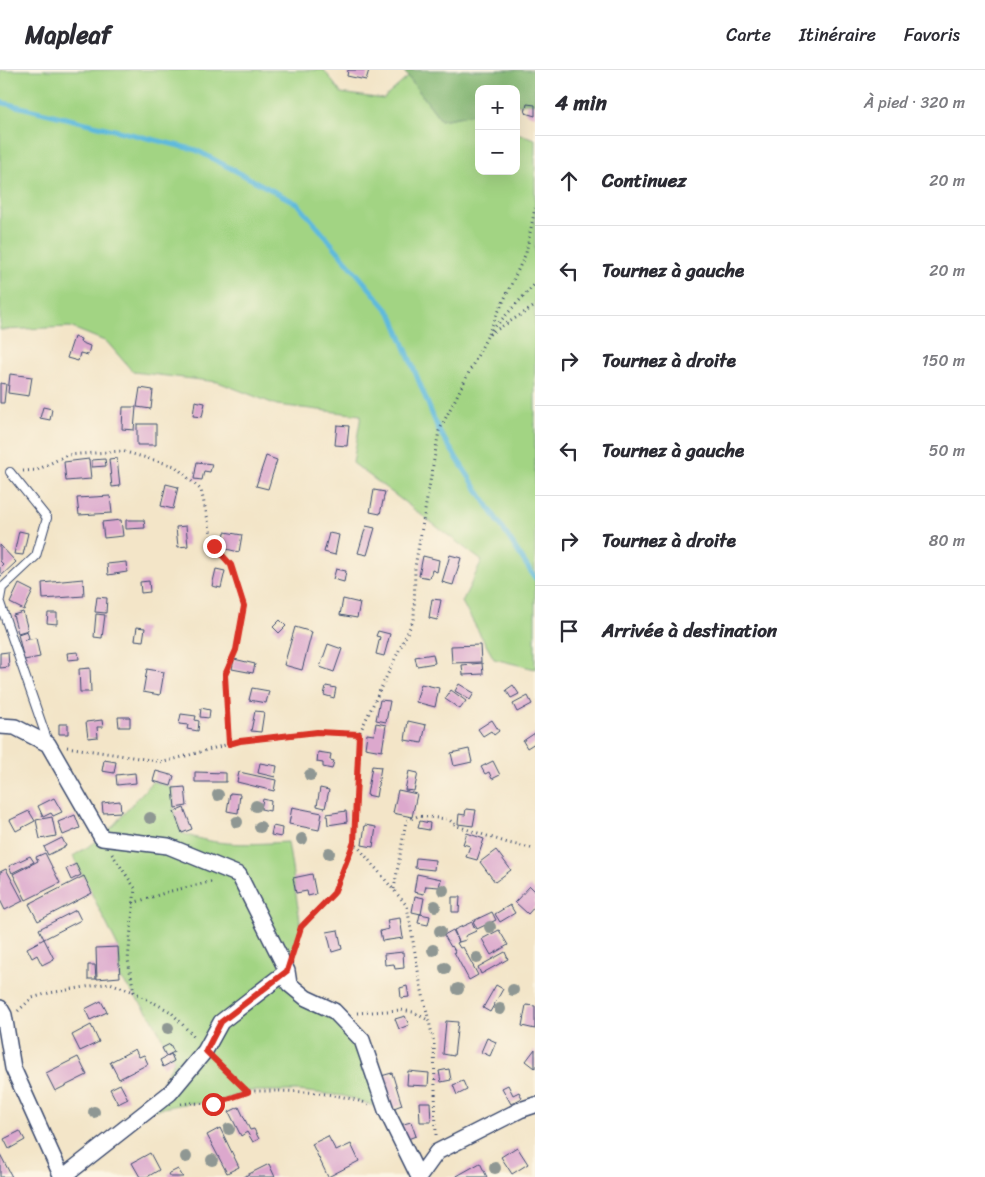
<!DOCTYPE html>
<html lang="fr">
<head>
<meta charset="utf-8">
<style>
  :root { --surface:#fff; --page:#f7f7f7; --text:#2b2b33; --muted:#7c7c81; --line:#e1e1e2 }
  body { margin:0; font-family:Sriracha,sans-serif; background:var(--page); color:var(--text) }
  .controls { position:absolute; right:15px; top:15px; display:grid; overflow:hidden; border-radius:10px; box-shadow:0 5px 20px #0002 }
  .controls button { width:45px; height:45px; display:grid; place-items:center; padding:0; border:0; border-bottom:1px solid var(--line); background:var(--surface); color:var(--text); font:25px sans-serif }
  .stop { position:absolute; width:15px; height:15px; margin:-11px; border:4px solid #d93025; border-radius:50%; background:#fff }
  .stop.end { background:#d93025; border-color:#fff; box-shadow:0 1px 5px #0008 }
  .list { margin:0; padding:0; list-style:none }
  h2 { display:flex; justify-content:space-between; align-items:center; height:65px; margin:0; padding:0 20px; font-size:21px }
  h2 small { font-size:16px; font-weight:400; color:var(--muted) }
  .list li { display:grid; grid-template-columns:32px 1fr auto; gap:15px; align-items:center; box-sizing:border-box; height:90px; padding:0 20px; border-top:1px solid var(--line) }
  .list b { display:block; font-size:19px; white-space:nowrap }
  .list em { font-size:16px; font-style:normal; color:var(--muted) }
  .icon { flex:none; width:28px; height:28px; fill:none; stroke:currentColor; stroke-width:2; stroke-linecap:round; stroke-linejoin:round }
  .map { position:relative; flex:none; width:535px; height:1107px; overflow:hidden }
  header { display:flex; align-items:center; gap:30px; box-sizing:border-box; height:70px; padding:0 25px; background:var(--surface); border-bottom:1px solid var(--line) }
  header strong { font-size:24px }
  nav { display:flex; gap:28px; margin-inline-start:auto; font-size:18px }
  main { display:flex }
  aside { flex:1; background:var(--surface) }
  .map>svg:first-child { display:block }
  .green { fill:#a2d483; stroke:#5e8270 }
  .forest { fill:#81b671; stroke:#4e7268 }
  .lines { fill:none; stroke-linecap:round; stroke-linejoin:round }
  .stream { stroke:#5ebadc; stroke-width:5 }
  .building { fill:#dca8cd }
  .lane-casing { stroke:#3b4a6e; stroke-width:10 }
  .street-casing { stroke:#3b4a6e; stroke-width:18 }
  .path { stroke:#3b4a6e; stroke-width:3; stroke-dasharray:1 4; stroke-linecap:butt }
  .lane { stroke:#fff; stroke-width:8 }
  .street { stroke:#fff; stroke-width:15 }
  .tree { fill:#8f9793 }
  .route { stroke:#d93025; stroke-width:6 }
</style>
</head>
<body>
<header>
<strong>Mapleaf</strong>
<nav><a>Carte</a><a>Itinéraire</a><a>Favoris</a></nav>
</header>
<main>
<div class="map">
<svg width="535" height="1107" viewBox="0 0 535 1107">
  <rect width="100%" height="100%" fill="#fcf5e5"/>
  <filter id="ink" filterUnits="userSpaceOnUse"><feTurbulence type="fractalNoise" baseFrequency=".02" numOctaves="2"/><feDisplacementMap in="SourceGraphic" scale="10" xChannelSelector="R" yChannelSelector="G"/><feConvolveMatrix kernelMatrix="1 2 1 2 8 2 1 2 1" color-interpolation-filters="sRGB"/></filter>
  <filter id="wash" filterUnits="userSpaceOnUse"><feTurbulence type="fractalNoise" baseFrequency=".0096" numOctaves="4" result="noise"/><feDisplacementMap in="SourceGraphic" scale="20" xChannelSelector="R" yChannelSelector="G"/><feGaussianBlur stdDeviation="1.12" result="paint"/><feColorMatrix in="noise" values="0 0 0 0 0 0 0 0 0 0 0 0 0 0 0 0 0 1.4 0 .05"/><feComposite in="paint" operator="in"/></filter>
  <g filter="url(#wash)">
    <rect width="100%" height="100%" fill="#f3e5c8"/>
    <path class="green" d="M0 0H324L341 23 383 29 408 7 441 50 479 43V101H516V61L517 63 535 69V599L494 589 462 532 482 491 353 393 361 345 277 335 218 312 133 302 107 272 70 257 0 260Z
      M153 711 173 718 174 742 182 763C216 777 252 774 288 772L301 857 287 901 289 914 362 970 386 1040 344 1026 299 1021H248L213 1034 189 1033 148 1041 174 991 171 984 174 981 170 974 166 976 152 948 120 907 118 877 73 786 102 768Z"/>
    <path class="forest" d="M403 0H535V34L527 33 516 35V19H479V43L441 50Z"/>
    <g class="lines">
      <path class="stream" d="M0 32 196 80 298 134 392 245 439 361 535 508"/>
    </g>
    <g id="blocks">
      <path class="building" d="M348 0H369L366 10 347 6Z
        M527 34 535 35V46L525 43Z
        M74 267 81 269 80 272 90 276 88 285 80 283 78 291 67 288Z
        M10 304 32 307 29 326 8 323Z
        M0 313 6 314 4 333H0Z
        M140 318 153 320 151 339 137 337Z
        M195 331 205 333 202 347 193 346Z
        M43 337 52 339 50 350 40 348Z
        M123 337H136L134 360 122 359Z
        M137 354H156V375H137Z
        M337 355 349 356 347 376 335 375Z
        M266 386 277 390 268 419 256 416Z
        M117 388 120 416 112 417 109 389Z
        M89 389 91 409 66 411 64 392Z
        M105 389 106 396 92 397V390Z
        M197 392 212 394 210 402 204 401 202 410 194 409Z
        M166 414 178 417 173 439 161 436Z
        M374 420 385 422 380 444 370 442Z
        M110 426 112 443 79 445 77 428Z
        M121 450 123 466 104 468 102 452Z
        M126 450H144L145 458 126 459Z
        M186 456 188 476 178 477 176 457Z
        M366 456 375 458 367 485 358 483Z
        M19 461 28 463 23 485 14 484Z
        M225 462 242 465 239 482 222 478Z
        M329 463 339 465 335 485 324 482Z
        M0 475 16 492 0 507V497L3 494 0 491Z
        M450 485 461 488 453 515 442 512Z
        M423 486 439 490 437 502 432 500 430 508 419 506Z
        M126 492 127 502 108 505 107 494Z
        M216 499 225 501 221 518 212 516Z
        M336 499 346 501 344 512 333 509Z
        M83 509 84 526 43 529 42 513Z
        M149 511 150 522 141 523 140 512Z
        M19 514 33 521 24 540 10 533Z
        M97 527 107 528 106 543 95 542Z
        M343 529 360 533 357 548 340 545Z
        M432 529 441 530 437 550 429 548Z
        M23 542 28 560 18 563 13 545Z
        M48 543H57V554L47 553Z
        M96 544 105 545 102 568 94 567Z
        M280 550 286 556 279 563 273 557Z
        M137 557 145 558 143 571 135 570Z
        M295 557 312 562 302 600 284 595Z
        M27 561 29 568 24 570 36 568 40 587 24 590 18 564Z
        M378 561 390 564 384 586 376 584 380 567 376 566Z
        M328 574 342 579 334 602 320 597Z
        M480 575 481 592 452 593 451 576Z
        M8 582 9 597 0 598V583Z
        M78 582 79 589 68 590 67 583Z
        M433 584 435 593 417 596 415 587Z
        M234 589 255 594 253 603 232 599Z
        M482 593 483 604 463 605 462 595Z
        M90 598 91 622H80L79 599Z
        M147 599 164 602 160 625 143 622Z
        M421 614 439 618 435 637 416 632Z
        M459 614 474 623 470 630 455 621Z
        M513 615 519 624 511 628 506 620Z
        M326 616 336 618 334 628 324 625Z
        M252 618 269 621 266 633 249 630Z
        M451 620 466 631 460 639 445 629Z
        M528 626 532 634 517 642 513 634Z
        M380 630 390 631 386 652 376 650Z
        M201 638 210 640 209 648 200 647Z
        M255 641 264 642 261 662 251 661Z
        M181 644 196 646 195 650 199 651 198 661 187 659 188 655 179 654Z
        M118 647H130V657H119Z
        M102 650 103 657H97L98 667 88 668 86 652Z
        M492 650 499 661 494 665 491 661 483 666 478 659Z
        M408 651 426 655 422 673 405 670Z
        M376 653 386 655 382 681 365 678 367 664 374 665Z
        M59 654H68V664H59Z
        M535 663V673L527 678 523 671Z
        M469 679 472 692 454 696 451 683Z
        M318 682 331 684 330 690 334 691 332 699 323 697V693L317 692Z
        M104 690 116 692 114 703 102 701Z
        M493 691 500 705 492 709 489 702 485 704 481 697Z
        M260 693 277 696 275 707 258 703Z
        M372 696 381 697 376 727 367 725Z
        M156 701 174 706 171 716 153 711Z
        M409 701 418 703 414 721 405 720Z
        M195 702 226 703V712H195Z
        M239 702 276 710 274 721 237 712Z
        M135 703 136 713 117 715 116 705Z
        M185 717 187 736 175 738 173 718Z
        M320 718 329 720 325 738 317 736Z
        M398 720 417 724 412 747 393 743Z
        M230 723 240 724 238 743 227 741Z
        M54 728 62 742 53 746 51 743 43 747 38 736Z
        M263 729 271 731 270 741 261 739Z
        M120 731 121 742 103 743 102 733Z
        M292 737 322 743 319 760 289 754Z
        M184 738 192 759 182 763 174 742Z
        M466 739 476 740 473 756 458 754 459 744 465 745Z
        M29 741 35 751 16 761 10 750Z
        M346 741 347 752 328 755 327 744Z
        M75 745 80 758 63 765 58 752Z
        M52 747 56 766 40 769 36 750Z
        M420 751 430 753 429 760 418 758Z
        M365 755 376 757 373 777 362 775Z
        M273 756 282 758 281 767 271 765Z
        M467 763 484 769 477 790 466 787 470 776 463 774Z
        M62 768 66 776 48 785 44 777Z
        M496 780 511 800 495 812 480 792Z
        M45 783 60 813 26 830 13 804 38 791 36 787Z
        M30 786 34 792 12 803 9 796Z
        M416 788 435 790 434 800 415 798Z
        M76 794 81 805 71 810 66 799Z
        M6 799 23 831 5 840 0 830V802Z
        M312 804 316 824 308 826 307 821 296 823 293 808Z
        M417 804 441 809 439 817 426 816 424 824 414 822Z
        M84 806 92 823 38 851 29 834Z
        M530 816 535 821V836L528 844 515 832Z
        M415 826 424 828 421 844 412 842Z
        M452 827H460L459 842H452Z
        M510 835 515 843 500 852 495 844Z
        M76 840 81 850 44 869 39 859Z
        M492 842 496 850 477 859 473 851Z
        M420 844 430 846 428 855 418 853Z
        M400 848 403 868 382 871 380 861 389 859 387 850Z
        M472 852 476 861 465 866 466 870 459 872 454 860Z
        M338 860 342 879 332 882 327 862Z
        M453 860 459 872 457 873 460 878 463 877 478 905 469 910 454 882 455 881 452 876 451 877 444 865Z
        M499 860 508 875 491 885 482 869Z
        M44 869 54 889 42 895 37 885 32 888 27 878Z
        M118 877 120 907 97 909 96 878Z
        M403 882 404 898 395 899 394 894 385 895 384 884Z
        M505 882 508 889 481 904 478 897Z
        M88 895H95L96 909H88Z
        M496 915 503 919 490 942 483 938Z
        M407 916 409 927 401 928 400 918Z
        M101 931 107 942 90 950 85 939Z
        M526 935 535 936V959L522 956Z
        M405 946 409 955 399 959 395 949Z
        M446 951 458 952 454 986 443 984Z
        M91 955 99 972 80 981 72 965Z
        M487 968 496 972 490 986 481 982Z
        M170 974 174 982 166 986 162 978Z
        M135 979 139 987 144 985 148 994 119 1009 110 992Z
        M535 979V998L526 991Z
        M171 984 174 991 163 997 160 990Z
        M78 987 87 1005 55 1021 46 1003Z
        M449 999 451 1010 441 1012 439 1001Z
        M408 1001 429 1003 428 1016 407 1015Z
        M392 1003 402 1035 391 1039 381 1006Z
        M463 1011 467 1020 457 1025 453 1015Z
        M120 1014 128 1029 118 1034 110 1019Z
        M508 1015 513 1025 519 1022 522 1028 511 1034 502 1018Z
        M419 1032H430L431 1052H420Z
        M239 1037 250 1060 254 1059 259 1069 253 1072 247 1062 241 1066 229 1042Z
        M411 1052 416 1066 405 1070 400 1055Z
        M220 1058 239 1097 227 1103 207 1065Z
        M20 1061 25 1070 9 1079 4 1069Z
        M328 1066 336 1081 351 1074 359 1091 328 1107 312 1074Z
        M517 1077 528 1094 512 1104 501 1087Z
        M150 1083 159 1100 147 1107H140L132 1093Z
        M0 1084 12 1107H0Z
        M480 1093 487 1107H455Z
        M269 1094 275 1107H243Z
        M178 1099 183 1107H170L168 1104Z"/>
    </g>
  </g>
  <g filter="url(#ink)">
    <use href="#blocks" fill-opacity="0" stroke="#3b4a6e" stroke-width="1"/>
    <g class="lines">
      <defs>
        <path id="lane" d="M0 529 2 518 36 486 47 448 10 402
          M0 533 48 672"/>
        <path id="street" d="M0 656 15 657 48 674 102 768 168 776 239 805 287 901 289 914 306 928 334 941 362 970 386 1040 419 1107
          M0 938 4 945 13 998 62 1107
          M63 1107 170 1023 205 981 221 952 287 901
          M419 1107 437 1082 520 1040 535 1035"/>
      </defs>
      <use href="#lane" class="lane-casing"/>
      <use href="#street" class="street-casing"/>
      <path class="path" d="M492 260 535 214
        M488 264 526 183 535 138
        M23 401 37 400 67 385 122 381 175 396 201 420 214 476 231 495 244 536 236 580 225 605 229 674
        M67 677 164 692 240 671 317 662 359 664
        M112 784 135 818 128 890 134 922 171 942 195 968
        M394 819 406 751 418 746 448 749 457 756 508 773 535 779
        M133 833 171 821 214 811
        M293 881 301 857 334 823 354 772
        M18 941 32 928 49 923 110 913 134 922
        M357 943 401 940 413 942 428 950
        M216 991 248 1021C292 1021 327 1020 369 1034
        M181 1034 189 1033 213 1034 248 1021
        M436 1065 434 973 420 912 407 836 354 772 359 664 414 549 415 497 439 361 488 265 535 236"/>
      <use href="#lane" class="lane"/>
      <use href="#street" class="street"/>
    </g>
    <g class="tree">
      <circle cx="310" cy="705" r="6"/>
      <circle cx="218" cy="725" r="6"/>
      <circle cx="256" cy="736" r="6"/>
      <circle cx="150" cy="748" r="6"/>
      <circle cx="237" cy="752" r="6"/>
      <circle cx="260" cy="757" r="6"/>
      <circle cx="302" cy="769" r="6"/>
      <circle cx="329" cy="783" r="6"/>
      <circle cx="443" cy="820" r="6"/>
      <circle cx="435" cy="836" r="6"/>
      <circle cx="490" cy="857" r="6"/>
      <circle cx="440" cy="861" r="6"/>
      <circle cx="433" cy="880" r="6"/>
      <circle cx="477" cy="888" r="6"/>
      <circle cx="445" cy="898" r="6"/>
      <circle cx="458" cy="919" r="6"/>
      <circle cx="513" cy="920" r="6"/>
      <circle cx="500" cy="939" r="6"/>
      <circle cx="168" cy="958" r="6"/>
      <circle cx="94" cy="1042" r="6"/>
      <circle cx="229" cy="1059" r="6"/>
      <circle cx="186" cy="1087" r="6"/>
      <circle cx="212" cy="1090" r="6"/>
      <circle cx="495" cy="1098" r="6"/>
    </g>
  </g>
  <g class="lines" filter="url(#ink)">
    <path class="route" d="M213 1034 248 1022 206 981 221 952 287 901 301 857 334 823 354 772 359 664 317 662 240 671 229 674 225 605 236 580 244 536 231 495 214 476"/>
  </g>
</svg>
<div class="controls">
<button>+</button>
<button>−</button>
</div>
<div class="stop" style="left:213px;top:1034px"></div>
<div class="stop end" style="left:214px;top:476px"></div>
</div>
<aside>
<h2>4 min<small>À pied · 320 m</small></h2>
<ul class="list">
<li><svg class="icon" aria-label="ahead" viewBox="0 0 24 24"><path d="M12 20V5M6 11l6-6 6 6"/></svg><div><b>Continuez</b></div><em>20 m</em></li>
<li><svg class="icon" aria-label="left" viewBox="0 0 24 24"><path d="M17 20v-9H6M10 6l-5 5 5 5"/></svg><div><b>Tournez à gauche</b></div><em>20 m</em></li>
<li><svg class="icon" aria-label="right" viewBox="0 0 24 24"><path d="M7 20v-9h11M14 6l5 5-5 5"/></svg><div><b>Tournez à droite</b></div><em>150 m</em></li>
<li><svg class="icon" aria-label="left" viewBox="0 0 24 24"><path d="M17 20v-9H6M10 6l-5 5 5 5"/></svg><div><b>Tournez à gauche</b></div><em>50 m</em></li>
<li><svg class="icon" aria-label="right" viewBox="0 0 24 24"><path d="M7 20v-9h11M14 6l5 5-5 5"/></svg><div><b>Tournez à droite</b></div><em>80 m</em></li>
<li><svg class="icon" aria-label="arrive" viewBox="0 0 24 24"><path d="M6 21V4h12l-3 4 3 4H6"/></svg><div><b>Arrivée à destination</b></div></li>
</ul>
</aside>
</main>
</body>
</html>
